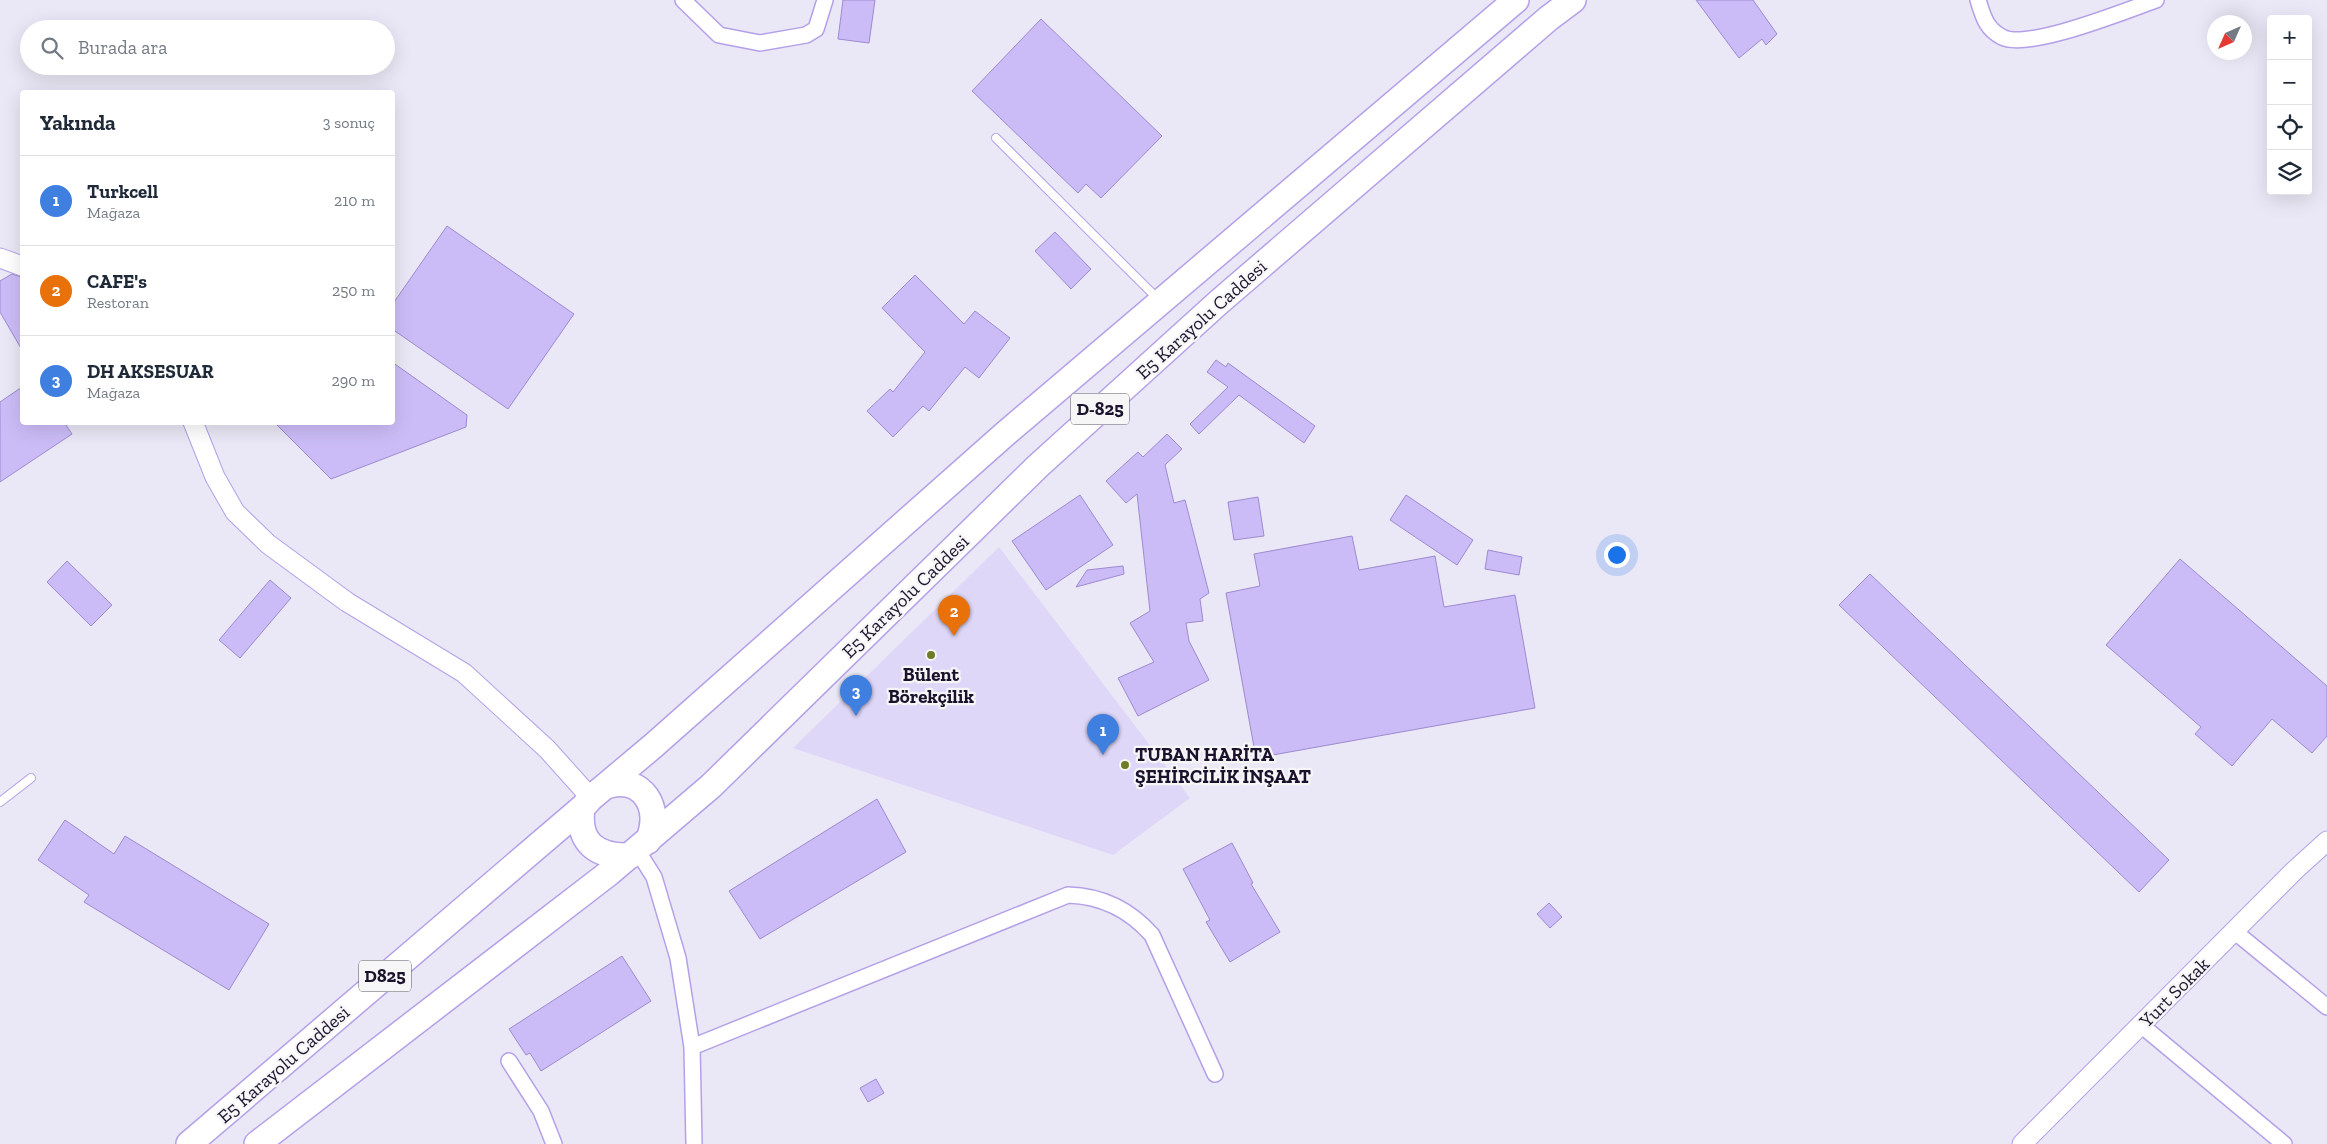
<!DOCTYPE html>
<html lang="tr">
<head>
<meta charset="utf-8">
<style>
  :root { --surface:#fff; --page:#f6f6f7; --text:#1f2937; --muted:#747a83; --line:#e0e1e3; --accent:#b45309 }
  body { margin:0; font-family:"Zilla Slab",serif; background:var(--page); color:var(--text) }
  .controls { position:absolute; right:15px; top:15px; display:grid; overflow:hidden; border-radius:5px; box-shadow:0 5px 20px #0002 }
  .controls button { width:45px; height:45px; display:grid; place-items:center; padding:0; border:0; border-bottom:1px solid var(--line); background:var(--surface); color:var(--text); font:25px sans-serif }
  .compass { position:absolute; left:2207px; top:15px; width:45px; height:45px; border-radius:50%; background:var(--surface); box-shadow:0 5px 20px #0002; rotate:225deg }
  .you { position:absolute; left:1616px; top:554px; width:18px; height:18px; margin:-12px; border:4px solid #fff; border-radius:50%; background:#1a73e8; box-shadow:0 0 0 8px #1a73e833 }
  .badge { display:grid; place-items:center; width:32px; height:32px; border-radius:50%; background:var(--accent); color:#fff; font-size:16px; font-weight:700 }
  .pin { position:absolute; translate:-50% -41px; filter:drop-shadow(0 1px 2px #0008) }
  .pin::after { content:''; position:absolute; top:26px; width:18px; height:15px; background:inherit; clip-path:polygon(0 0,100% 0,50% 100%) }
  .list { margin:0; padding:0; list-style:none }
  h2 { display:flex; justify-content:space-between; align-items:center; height:65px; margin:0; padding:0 20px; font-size:21px }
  h2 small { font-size:16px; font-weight:400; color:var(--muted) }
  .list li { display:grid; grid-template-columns:32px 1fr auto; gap:15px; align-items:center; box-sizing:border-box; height:90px; padding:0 20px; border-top:1px solid var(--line) }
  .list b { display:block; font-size:19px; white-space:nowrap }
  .list p { margin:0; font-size:16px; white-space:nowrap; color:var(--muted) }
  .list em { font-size:16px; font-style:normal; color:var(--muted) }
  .icon { flex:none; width:28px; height:28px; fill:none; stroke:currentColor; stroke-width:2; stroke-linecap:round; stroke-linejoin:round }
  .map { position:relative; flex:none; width:2327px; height:1144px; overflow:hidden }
  .search { position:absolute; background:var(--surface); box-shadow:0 5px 20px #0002; left:20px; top:20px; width:375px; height:55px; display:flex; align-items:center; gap:12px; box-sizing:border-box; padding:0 18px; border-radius:28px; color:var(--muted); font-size:19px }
  .panel { position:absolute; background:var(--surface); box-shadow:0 5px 20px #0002; left:20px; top:90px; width:375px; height:335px; border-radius:5px }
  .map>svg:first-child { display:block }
  .built { fill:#dfd7f8 }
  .building { fill:#cbbcf7; stroke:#9e8ad0 }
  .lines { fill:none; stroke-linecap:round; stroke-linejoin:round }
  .service-casing { stroke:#b4a0e8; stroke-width:10 }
  .minor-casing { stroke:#b4a0e8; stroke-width:18 }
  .tertiary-casing { stroke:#b4a0e8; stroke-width:21 }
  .trunk-casing { stroke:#b4a0e8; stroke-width:28 }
  .service { stroke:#fff; stroke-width:8 }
  .minor { stroke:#fff; stroke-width:15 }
  .tertiary { stroke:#fff; stroke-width:19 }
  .trunk { stroke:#fff; stroke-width:25 }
  .poi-dot { fill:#707b27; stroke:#f6f6f6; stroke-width:2 }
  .labels { text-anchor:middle; stroke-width:4.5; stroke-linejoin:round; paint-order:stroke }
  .shield { fill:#f6f6f6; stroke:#5d5669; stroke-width:1 }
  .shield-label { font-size:18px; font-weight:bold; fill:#1b122d }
  .street-label { font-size:19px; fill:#1b122d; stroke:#f6f6f6 }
  .poi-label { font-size:19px; font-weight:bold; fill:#1b122d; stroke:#f6f6f6 }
</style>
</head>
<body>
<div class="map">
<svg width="2327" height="1144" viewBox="0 0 2327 1144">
  <rect width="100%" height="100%" fill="#eae7f6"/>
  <path class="built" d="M999 547 1190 798 1113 855 793 748Z"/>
  <path class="building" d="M843 0H875L869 43 838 39Z
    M1696 0H1753L1777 34 1766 45 1762 39 1739 58Z
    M1041 19 1162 136 1101 198 1086 184 1078 193 972 91Z
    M447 226 574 314 508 409 392 329V305Z
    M1055 232 1091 269 1071 289 1035 251Z
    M12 274 21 277 22 279V350L0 312V281Z
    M915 275 964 324 975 311 1010 338 979 378 965 367 929 411 923 406 893 437 867 411 890 389 893 392 925 352 882 308Z
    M1216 360 1226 367 1228 363 1315 426 1304 443 1239 395 1199 434 1190 424 1228 387 1207 372Z
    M392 362 467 415 466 427 331 479 274 422H392Z
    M22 387V422H64L72 434 0 482V402Z
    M1167 434 1182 449 1165 465 1174 503 1185 500 1209 593 1200 599 1203 621 1186 623 1189 641 1209 680 1138 716 1118 678 1154 662 1130 623 1150 611 1137 494 1126 503 1106 481 1138 452 1143 457Z
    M1080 495 1113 545 1046 590 1012 541Z
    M1406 495 1473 540 1457 565 1390 520Z
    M1258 497 1264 536 1234 540 1228 502Z
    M1352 536 1359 570 1435 556 1444 607 1515 595 1535 708 1256 758 1226 593 1260 586 1254 554Z
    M1488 550 1522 557 1519 575 1485 569Z
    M2180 559 2327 686V736L2312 753 2272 719 2232 766 2195 734 2201 727 2106 645Z
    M67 561 112 605 91 626 47 582Z
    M1123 566 1124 574 1076 587 1087 570Z
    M1870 574 2169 860 2139 892 1839 605Z
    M270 580 291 598 240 658 219 640Z
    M877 799 906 852 760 939 729 891Z
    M65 820 114 854 125 836 269 924 229 990 84 902 89 895 38 860Z
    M1232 843 1253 883 1251 884 1280 932 1230 962 1206 922 1210 920 1183 869Z
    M1549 903 1562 917 1550 928 1537 914Z
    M622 956 651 1001 541 1071 530 1053 526 1055 509 1029Z
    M876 1079 884 1093 868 1102 860 1088Z"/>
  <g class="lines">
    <defs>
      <path id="service" d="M996 138 1158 299
        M0 802 31 778"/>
      <path id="minor" d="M683 0 719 35 760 43 806 35 816 29 825 0
        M1978 0C1983 16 1986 29 2002 37 2027 51 2127 10 2156 0
        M637 850 654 877 678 958 692 1047 694 1144
        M2234 931 2327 1007
        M2141 1025 2284 1144
        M692 1047 1068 895C1102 896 1129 909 1152 935L1215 1074
        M509 1061 541 1111 554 1144"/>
      <path id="tertiary" d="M0 258 22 266
        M193 422 215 477 235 512 268 544 347 602 464 673 547 749 591 798
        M2022 1144 2295 870 2327 841"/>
      <path id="trunk" d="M606 786C643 774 663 809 648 841
        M582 808C577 843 597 857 630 856
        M189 1144 582 808 591 798 653 746 1005 434 1516 0
        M257 1144 609 873 711 786 1038 466 1219 302 1549 18 1573 0"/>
    </defs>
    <use href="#service" class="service-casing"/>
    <use href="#minor" class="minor-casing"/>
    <use href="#tertiary" class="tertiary-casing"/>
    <use href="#trunk" class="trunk-casing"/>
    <use href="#service" class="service"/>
    <use href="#minor" class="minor"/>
    <use href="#tertiary" class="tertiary"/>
    <use href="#trunk" class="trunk"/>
  </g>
  <g class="poi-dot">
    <circle cx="931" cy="655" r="5"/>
    <circle cx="1125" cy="765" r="5"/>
  </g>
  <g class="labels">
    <g class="shield">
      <rect x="1071" y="393.5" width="58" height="31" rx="4"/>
      <rect x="359" y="960.5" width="52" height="31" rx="4"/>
    </g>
    <g class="shield-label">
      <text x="1100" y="415">D-825</text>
      <text x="385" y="982">D825</text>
    </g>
    <g class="street-label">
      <text transform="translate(1201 319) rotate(-42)" y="7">E5 Karayolu Caddesi</text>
      <text transform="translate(905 596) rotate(-44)" y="7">E5 Karayolu Caddesi</text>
      <text transform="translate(2174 992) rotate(-45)" y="7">Yurt Sokak</text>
      <text transform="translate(283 1064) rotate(-41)" y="7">E5 Karayolu Caddesi</text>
    </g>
    <g class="poi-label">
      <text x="931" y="681">Bülent<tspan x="931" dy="22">Börekçilik</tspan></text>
      <text x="1135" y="761" text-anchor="start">TUBAN HARİTA<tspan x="1135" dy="22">ŞEHİRCİLİK İNŞAAT</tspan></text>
    </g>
  </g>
</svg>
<div class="controls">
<button>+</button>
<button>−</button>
<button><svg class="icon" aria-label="locate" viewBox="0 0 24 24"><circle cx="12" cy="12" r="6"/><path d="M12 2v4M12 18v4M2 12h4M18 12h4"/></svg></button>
<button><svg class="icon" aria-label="layers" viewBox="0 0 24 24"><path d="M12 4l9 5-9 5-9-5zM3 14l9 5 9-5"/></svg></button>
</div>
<svg class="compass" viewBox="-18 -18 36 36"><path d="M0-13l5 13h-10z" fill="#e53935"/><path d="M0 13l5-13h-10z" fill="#747a83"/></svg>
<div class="you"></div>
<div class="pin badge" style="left:1103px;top:755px;background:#3f7fe0">1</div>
<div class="pin badge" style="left:954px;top:636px;background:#e8710a">2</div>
<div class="pin badge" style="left:856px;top:716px;background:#3f7fe0">3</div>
<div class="search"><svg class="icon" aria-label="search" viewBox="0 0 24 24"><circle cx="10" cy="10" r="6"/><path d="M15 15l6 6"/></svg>Burada ara</div>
<section class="panel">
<h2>Yakında<small>3 sonuç</small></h2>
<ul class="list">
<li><span class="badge" style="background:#3f7fe0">1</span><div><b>Turkcell</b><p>Mağaza</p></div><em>210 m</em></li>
<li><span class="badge" style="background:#e8710a">2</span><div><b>CAFE's</b><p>Restoran</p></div><em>250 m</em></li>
<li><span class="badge" style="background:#3f7fe0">3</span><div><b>DH AKSESUAR</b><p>Mağaza</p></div><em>290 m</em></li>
</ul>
</section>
</div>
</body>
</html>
